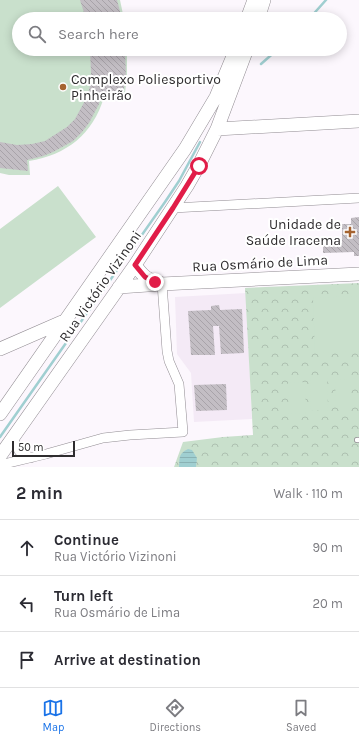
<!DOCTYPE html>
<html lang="en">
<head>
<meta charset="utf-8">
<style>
  :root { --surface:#fff; --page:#f2f2f3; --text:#2b2b33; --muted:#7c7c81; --line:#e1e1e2; --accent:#1a73e8 }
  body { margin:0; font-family:Karla,sans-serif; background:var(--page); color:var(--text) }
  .scale { position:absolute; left:12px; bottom:10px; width:63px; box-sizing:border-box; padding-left:4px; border:2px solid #2e2c2e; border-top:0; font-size:11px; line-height:14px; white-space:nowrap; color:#2e2c2e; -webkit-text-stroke:3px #fff; paint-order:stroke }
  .stop { position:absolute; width:12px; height:12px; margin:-9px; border:3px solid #e11d48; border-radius:50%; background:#fff }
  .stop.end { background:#e11d48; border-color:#fff; box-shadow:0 1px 4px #0008 }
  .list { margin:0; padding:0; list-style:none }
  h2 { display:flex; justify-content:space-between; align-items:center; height:52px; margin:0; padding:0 16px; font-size:17px }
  h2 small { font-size:13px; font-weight:400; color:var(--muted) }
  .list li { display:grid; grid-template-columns:26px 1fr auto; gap:12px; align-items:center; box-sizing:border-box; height:56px; padding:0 16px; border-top:1px solid var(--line) }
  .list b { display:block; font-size:15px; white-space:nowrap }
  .list p { margin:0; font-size:13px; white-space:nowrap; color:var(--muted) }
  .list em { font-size:13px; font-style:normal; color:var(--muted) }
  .icon { flex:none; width:22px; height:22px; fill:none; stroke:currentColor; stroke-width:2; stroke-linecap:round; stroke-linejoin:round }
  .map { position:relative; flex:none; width:359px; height:467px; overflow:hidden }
  .search { position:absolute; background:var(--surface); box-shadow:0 2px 10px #0003; left:12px; right:12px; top:12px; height:44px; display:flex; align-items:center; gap:10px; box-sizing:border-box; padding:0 14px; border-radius:22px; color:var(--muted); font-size:15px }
  .sheet { height:220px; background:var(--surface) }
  nav { display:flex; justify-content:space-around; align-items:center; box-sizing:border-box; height:56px; border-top:1px solid var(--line); background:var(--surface); font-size:11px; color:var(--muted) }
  nav a { display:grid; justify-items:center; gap:2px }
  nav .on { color:var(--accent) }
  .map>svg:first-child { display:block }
  .built { fill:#f4eaf6 }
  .forest { fill:url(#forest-crowns) }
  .garden { fill:#c9e0cc }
  .water { fill:url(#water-rules) }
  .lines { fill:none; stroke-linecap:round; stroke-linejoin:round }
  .stream { stroke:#a0cfd1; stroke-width:2.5 }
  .building { fill:url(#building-back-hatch) }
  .lane-casing { stroke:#928d93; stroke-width:6 }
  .street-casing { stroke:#928d93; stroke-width:10 }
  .secondary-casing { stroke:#928d93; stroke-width:14 }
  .lane { stroke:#fff; stroke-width:4.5 }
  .street { stroke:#fff; stroke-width:9 }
  .secondary { stroke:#fff; stroke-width:13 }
  .route { stroke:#e11d48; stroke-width:5 }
  .poi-dot { fill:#a56330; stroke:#fff; stroke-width:1.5 }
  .labels { text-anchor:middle; stroke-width:4; stroke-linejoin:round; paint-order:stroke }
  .poi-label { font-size:14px; fill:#2e2c2e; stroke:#fff; text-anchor:start }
  .street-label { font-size:14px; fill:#2e2c2e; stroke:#fff }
</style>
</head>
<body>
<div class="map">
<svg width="359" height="467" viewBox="0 0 359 467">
  <defs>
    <pattern id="forest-crowns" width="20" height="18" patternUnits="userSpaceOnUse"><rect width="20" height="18" fill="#c9e0cc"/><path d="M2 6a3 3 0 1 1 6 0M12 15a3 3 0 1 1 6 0" fill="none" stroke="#adc0b0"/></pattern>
    <pattern id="water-rules" width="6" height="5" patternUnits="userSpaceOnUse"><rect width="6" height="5" fill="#a0cfd1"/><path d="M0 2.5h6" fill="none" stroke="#8ab2b4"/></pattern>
    <pattern id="building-back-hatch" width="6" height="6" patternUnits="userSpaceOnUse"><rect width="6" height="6" fill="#c3bec4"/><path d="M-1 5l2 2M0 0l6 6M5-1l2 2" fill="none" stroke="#a8a3a9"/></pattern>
  </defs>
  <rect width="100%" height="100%" fill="#fcf7fd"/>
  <path class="built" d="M246 293 252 419 194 422 191 373 177 354 175 297Z"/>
  <path class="forest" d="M359 283V467H174L183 442 223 437 253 435 245 288Z"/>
  <path class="garden" d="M0 0H120L124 19H19V49H127V76L124 101 104 97C93 134 67 155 29 161L30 175H9L0 173Z
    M58 186 96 237 0 308V229Z
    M359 296V351L315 353 313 298Z
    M310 376H327L328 410 311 411Z
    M350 379 351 403H336L335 380Z
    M305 382 306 413 289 414 288 383Z"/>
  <path class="water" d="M188 449 192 450 197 458 196 467H179C180 458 178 454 188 449Z"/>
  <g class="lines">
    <path class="stream" d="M309 19 326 0
      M261 64 278 49
      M0 437 165 202 179 181 200 142"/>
  </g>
  <path class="building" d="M80 0H117L122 19H86Z
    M90 49H125L126 77 122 98 101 94 99 104 89 123 82 132 73 141 53 152 43 156 27 160 28 171 0 168V142L17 145 32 144 45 141 67 127 75 119 87 97 90 86 91 73Z
    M359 217V256H354V252L323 253V241L337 240V243H342V224H351V218Z
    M219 305 220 310 242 309 244 353 221 354 219 326H213L215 355H191L188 311 211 310V306Z
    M226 384 227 410 196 411 194 385Z"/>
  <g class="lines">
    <defs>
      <path id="lane" d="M357 440H359"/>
      <path id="street" d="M173 208 359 198
        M13 439 19 451 31 458
        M0 465 46 454 103 438 130 435 183 432 179 384 169 361 167 351 162 284"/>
      <path id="secondary" d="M247 19 254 0
        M258 19 264 0
        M217 129 359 121
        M135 265C142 275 148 281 160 283
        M119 287 162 284 359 274
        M0 349 62 322
        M0 414 185 149 216 97 236 49
        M0 456 135 265 187 186 199 165 217 129 247 49"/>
    </defs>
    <use href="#lane" class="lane-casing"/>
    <use href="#street" class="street-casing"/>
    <use href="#secondary" class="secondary-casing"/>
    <use href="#lane" class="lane"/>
    <use href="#street" class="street"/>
    <use href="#secondary" class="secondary"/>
  </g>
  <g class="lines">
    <path class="route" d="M155 282 145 277 135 265 173 208 199 166"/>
  </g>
  <g class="poi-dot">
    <circle cx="63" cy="87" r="4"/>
    <path d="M348 226h4v4h4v4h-4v4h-4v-4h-4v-4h4z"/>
  </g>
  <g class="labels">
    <g class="poi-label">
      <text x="71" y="84">Complexo Poliesportivo<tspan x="71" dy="16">Pinheirão</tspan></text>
      <text x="341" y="229" text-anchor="end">Unidade de<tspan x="341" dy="16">Saúde Iracema</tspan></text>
    </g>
    <g class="street-label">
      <text transform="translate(260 263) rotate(-3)" y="5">Rua Osmário de Lima</text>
      <text transform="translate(100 286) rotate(-55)" y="5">Rua Victório Vizinoni</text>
    </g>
  </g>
</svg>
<div class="scale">50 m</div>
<div class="stop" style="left:199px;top:166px"></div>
<div class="stop end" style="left:155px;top:282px"></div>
<div class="search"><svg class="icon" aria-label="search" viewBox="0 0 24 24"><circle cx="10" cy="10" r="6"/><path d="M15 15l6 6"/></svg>Search here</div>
</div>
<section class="sheet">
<h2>2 min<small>Walk · 110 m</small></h2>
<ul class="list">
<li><svg class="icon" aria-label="ahead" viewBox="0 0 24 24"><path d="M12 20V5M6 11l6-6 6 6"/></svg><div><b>Continue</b><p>Rua Victório Vizinoni</p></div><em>90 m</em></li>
<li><svg class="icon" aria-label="left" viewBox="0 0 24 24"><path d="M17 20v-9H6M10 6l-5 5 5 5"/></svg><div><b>Turn left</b><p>Rua Osmário de Lima</p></div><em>20 m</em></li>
<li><svg class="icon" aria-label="arrive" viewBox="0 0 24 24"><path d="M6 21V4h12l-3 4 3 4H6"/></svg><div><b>Arrive at destination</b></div></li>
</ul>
</section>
<nav>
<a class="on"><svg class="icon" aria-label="map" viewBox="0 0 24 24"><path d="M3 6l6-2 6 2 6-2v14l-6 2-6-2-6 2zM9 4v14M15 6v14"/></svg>Map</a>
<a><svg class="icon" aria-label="directions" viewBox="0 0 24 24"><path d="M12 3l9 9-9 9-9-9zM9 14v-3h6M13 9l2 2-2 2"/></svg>Directions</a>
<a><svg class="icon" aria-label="saved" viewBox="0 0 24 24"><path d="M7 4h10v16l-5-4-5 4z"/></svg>Saved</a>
</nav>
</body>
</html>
